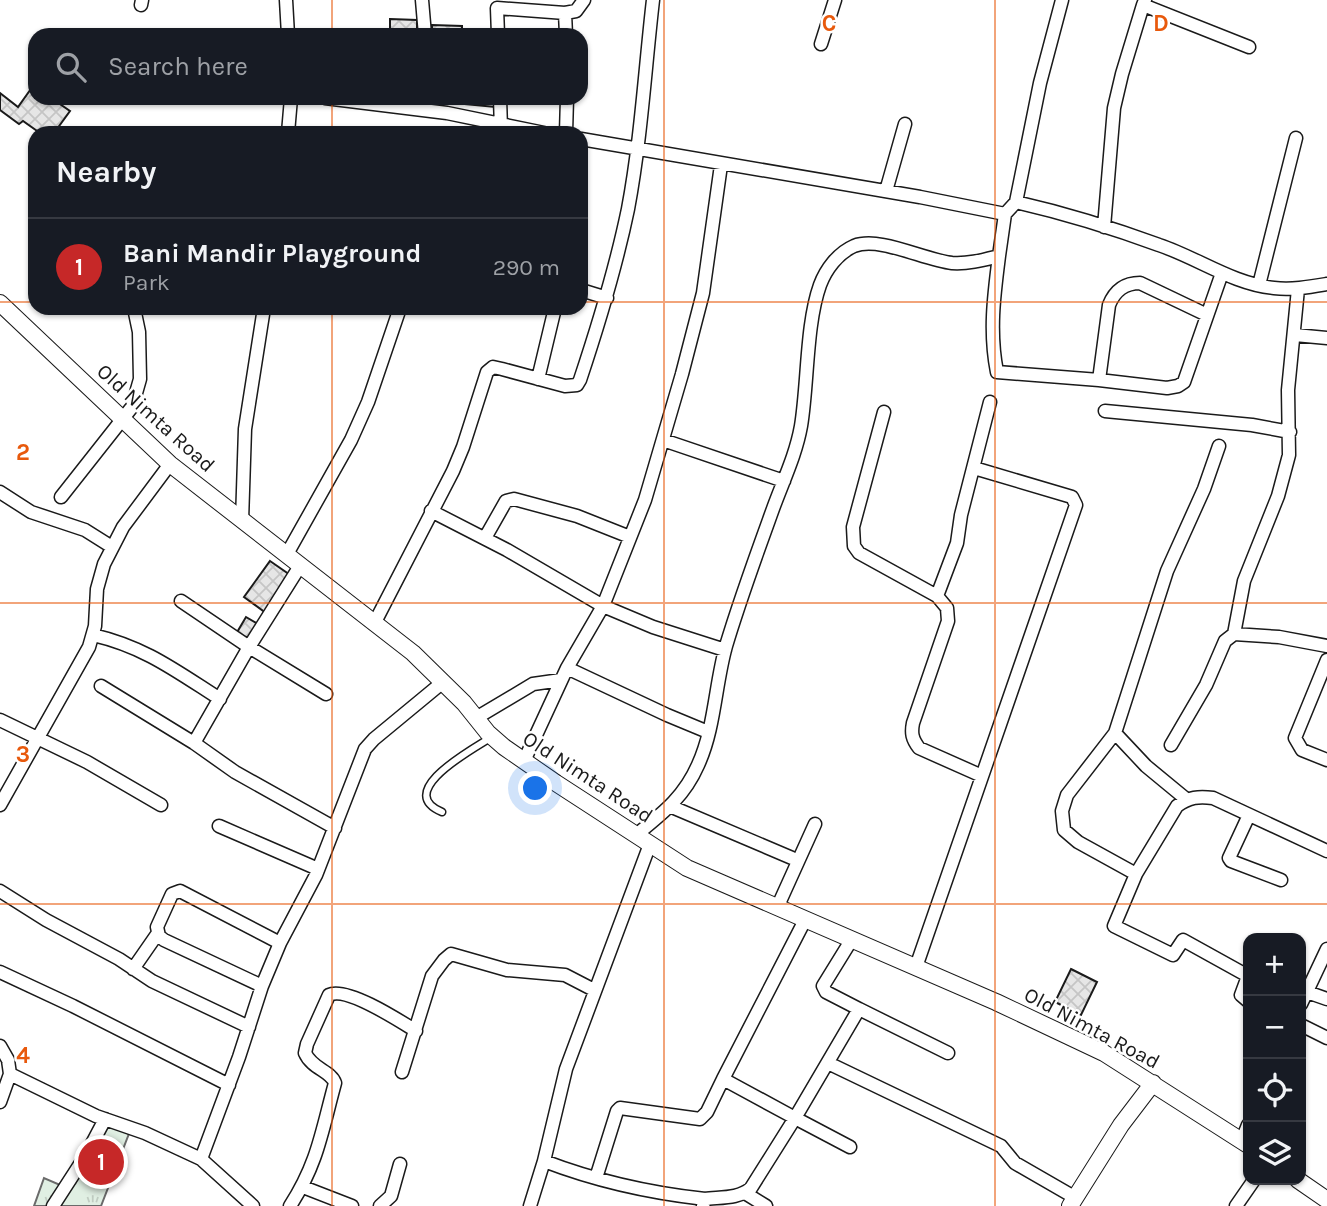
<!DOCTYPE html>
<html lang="en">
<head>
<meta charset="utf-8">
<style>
  :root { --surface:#171b24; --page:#20242c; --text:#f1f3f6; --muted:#9ea1a6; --line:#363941; --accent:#c62828 }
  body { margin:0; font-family:Karla,sans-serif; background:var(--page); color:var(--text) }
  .controls { position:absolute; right:21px; bottom:21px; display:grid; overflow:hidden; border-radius:14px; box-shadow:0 2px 5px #0004 }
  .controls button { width:63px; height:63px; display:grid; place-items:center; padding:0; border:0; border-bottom:2px solid var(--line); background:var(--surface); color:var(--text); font:35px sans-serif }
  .you { position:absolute; left:536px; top:789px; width:24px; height:24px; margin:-18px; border:5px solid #fff; border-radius:50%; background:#1a73e8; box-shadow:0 0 0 10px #1a73e833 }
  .badge { display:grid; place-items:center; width:46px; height:46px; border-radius:50%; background:var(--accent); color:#fff; font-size:23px; font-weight:700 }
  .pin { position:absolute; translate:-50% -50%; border:4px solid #fff; box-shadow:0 2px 7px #0006 }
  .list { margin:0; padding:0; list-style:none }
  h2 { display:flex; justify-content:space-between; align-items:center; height:91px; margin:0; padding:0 28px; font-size:30px }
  h2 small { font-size:23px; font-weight:400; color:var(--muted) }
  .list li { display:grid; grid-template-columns:46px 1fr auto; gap:21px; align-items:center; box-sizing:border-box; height:98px; padding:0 28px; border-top:2px solid var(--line) }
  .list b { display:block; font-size:26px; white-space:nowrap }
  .list p { margin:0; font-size:23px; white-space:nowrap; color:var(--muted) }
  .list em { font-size:23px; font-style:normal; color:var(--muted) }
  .icon { flex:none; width:38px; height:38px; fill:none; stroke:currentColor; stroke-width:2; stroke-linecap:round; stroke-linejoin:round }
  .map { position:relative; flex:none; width:1327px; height:1206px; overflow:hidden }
  .search { position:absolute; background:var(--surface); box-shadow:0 2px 5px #0004; left:28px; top:28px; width:560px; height:77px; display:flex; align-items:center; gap:18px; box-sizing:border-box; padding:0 24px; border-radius:21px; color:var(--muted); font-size:26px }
  .panel { position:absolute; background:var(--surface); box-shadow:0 2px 5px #0004; left:28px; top:126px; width:560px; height:189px; border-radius:21px }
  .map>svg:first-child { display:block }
  .park { fill:url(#park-tufts); stroke:#6a6a6a; stroke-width:2 }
  .building { fill:url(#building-cross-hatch); stroke:#1a1a1a; stroke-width:2 }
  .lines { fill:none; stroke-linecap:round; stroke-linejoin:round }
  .service-casing { stroke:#1a1a1a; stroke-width:9 }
  .minor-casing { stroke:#1a1a1a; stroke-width:15 }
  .tertiary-casing { stroke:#1a1a1a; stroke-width:18 }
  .service { stroke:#fff; stroke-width:6 }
  .minor { stroke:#fff; stroke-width:12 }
  .tertiary { stroke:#fff; stroke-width:16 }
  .grid { fill:none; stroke:#e8590c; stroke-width:2; stroke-opacity:0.55 }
  .labels { text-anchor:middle; stroke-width:5; stroke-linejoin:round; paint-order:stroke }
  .street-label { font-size:21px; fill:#1a1a1a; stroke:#fff }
  .grid-label { font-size:23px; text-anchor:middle; font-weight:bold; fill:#e8590c; stroke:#fff; stroke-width:5; stroke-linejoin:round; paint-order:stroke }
</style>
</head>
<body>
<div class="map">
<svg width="1327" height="1206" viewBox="0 0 1327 1206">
  <defs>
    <pattern id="park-tufts" width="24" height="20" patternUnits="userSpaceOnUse" patternTransform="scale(1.75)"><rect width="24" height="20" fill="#e0efe3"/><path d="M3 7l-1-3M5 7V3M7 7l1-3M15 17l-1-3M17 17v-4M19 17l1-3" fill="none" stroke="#c0ccc2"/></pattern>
    <pattern id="building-cross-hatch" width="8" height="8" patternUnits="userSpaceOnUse" patternTransform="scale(1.75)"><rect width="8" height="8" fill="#e6e6e6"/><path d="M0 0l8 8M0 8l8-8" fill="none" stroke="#c5c5c5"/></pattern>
  </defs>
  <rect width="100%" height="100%" fill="#fff"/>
  <path class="park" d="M105 1119 130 1131 101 1206H34L44 1178 60 1185Z"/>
  <path class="building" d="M390 19 417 20V35H390Z
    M432 25 462 26V35H432Z
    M33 86 35 98H51L70 111 54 133H40L23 121 19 124 0 110V93L18 107Z
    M442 98H496L495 107 444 102Z
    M270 561 293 577 266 613 244 597Z
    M246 617 263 627 252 645 236 634Z
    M1071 969 1097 982 1081 1015 1055 1002Z"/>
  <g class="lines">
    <defs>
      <path id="service" d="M442 812C393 792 473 749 490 738"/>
      <path id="minor" d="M286 0 288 35
        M422 0 425 35
        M1145 0 1143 5 1249 47
        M141 5 142 0
        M565 13 576 11 584 0
        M498 35 497 8 565 13 566 35
        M821 44 835 0
        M325 98 447 113 544 133
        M500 98 501 129
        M288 133 291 98
        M566 133 567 98
        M581 139 920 197 1005 214
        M886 191 905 124
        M1016 202 1040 83 1062 0
        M1104 227 1114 108 1122 74 1143 5
        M999 256C994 295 989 332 997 372L1099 380
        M1259 285 1296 138
        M1298 289 1288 390 1289 455 1278 496 1244 581 1234 634 1279 637 1327 646
        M581 290 607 298
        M1207 315 1140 283C1125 283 1115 290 1109 305L1099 380 1167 388 1178 386 1184 382 1222 273
        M1295 335 1327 338
        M538 379 555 308
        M1105 411 1252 425 1290 432
        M884 412 853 527 854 546 859 553 937 596 947 608 948 621 913 723C911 733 912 739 919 748L982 776
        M663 440 784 481
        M0 492 31 512 85 530 112 547
        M61 497 132 407 140 379 139 332 134 308
        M431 511 507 550 603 606 653 627 725 650
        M242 521 245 429 264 308
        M485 538 506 501 514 499 577 516 630 537
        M287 554 351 440 368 402 400 308
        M937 596 957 543 961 515 990 402
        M181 601 249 647 326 694
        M374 624 453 471 463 447 487 372 493 367 502 369 565 386 577 385 580 380C599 323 616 267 628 209 641 140 645 69 653 0
        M93 635C145 647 176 671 220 699
        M1327 660 1295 738 1302 750 1327 760
        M567 668 667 715 708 732
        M101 686 194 743 249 647 300 566
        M476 718 533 684 561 680
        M0 720 87 762 161 805
        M1115 733 1146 766 1186 799
        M194 743 235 772 335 828
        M1171 745 1206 685 1225 641 1234 634
        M524 761 567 668 603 606 645 500 682 374 703 293 721 165
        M0 805 89 647 95 626 97 589 104 564 123 527 170 464
        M672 807 792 858
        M1249 815 1229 858 1231 861 1281 880
        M219 826 318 869
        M636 835C663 813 684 797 698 765 715 728 715 685 726 646 740 599 757 553 774 506 784 479 796 454 801 426 808 384 806 324 820 285 826 269 838 253 854 246 880 236 924 260 952 263 969 264 983 260 999 256L1005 214 1016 202C1064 213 1113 228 1159 245 1198 258 1233 284 1274 288 1292 290 1309 287 1327 284
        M1136 874 1078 842 1064 830 1062 811 1067 795 1115 733 1167 571 1204 489 1219 446
        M0 891 46 920 119 959 152 981 249 1027
        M777 908 815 824
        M916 967 1076 505 1072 497 974 468
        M133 969 158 933
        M0 972 73 1006 229 1085
        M262 986 164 940 159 936 157 927 172 894 180 891 280 943
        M1307 992 1327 999
        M1248 1001 1241 995 1248 976 1183 940 1173 955 1114 926 1136 874 1177 806C1189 797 1199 796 1213 798L1327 851
        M1301 1004 1327 949
        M859 1009 948 1053
        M1301 1025 1327 1038
        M0 1046 8 1060 10 1074 96 1116 145 1133 201 1159
        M828 1063 1001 1146 1015 1163 1074 1197
        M402 1072 432 976 444 960 451 954 507 970 565 975 594 990
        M0 1102 10 1074
        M1242 1140 1248 1125
        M850 1147 795 1118 859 1009 826 992 823 986 852 939
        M544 1161C596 1181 650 1193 705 1199
        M596 1178 617 1111 620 1108 700 1119 707 1112 723 1079
        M303 1187 352 1206
        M745 1193 766 1206
        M53 1206 86 1155 105 1119
        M253 1206 201 1159 239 1057 262 986 280 943 316 875 365 749 374 739 443 682
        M290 1206C318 1163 322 1130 335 1083 331 1071 312 1069 305 1053L307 1044 329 995C346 986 400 1021 416 1031
        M380 1206 391 1196 400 1164
        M530 1206 544 1161 566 1069 650 844
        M703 1206 705 1199C720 1197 739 1199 751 1188L795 1118 723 1079 805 920
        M1236 1206 1254 1180"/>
      <path id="tertiary" d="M0 303 170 464 413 653 464 703 488 733 504 747 556 783 687 868 996 1002 1104 1053 1248 1145
        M1298 1180 1327 1200
        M1070 1206 1121 1125 1153 1083"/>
    </defs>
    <use href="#service" class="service-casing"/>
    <use href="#minor" class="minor-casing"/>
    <use href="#tertiary" class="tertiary-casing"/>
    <use href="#service" class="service"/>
    <use href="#minor" class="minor"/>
    <use href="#tertiary" class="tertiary"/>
  </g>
  <path class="grid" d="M332 0V35M664 0V1206M995 0V1206M332 98V133M0 302H35M581 302H1327M332 308V1206M0 603H1327M0 904H1327"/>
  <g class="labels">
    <g class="street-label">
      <text transform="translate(156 418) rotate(42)" y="7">Old Nimta Road</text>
      <text transform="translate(588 777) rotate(33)" y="7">Old Nimta Road</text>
      <text transform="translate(1092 1028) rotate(28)" y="7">Old Nimta Road</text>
    </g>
  </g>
  <g class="grid-label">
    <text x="829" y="31">C</text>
    <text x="1161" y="31">D</text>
    <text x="23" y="460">2</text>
    <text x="23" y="762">3</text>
    <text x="23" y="1063">4</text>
  </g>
</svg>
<div class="controls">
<button>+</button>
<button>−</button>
<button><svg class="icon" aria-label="locate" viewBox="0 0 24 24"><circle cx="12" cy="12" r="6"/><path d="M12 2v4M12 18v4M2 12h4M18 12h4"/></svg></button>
<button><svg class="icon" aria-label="layers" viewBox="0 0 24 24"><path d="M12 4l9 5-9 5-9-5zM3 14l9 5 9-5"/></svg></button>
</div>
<div class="you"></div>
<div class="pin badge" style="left:101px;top:1162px">1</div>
<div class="search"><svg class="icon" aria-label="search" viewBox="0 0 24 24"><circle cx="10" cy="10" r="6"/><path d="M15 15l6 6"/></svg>Search here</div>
<section class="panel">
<h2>Nearby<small></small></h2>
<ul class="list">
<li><span class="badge">1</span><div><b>Bani Mandir Playground</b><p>Park</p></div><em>290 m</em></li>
</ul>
</section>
</div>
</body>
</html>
